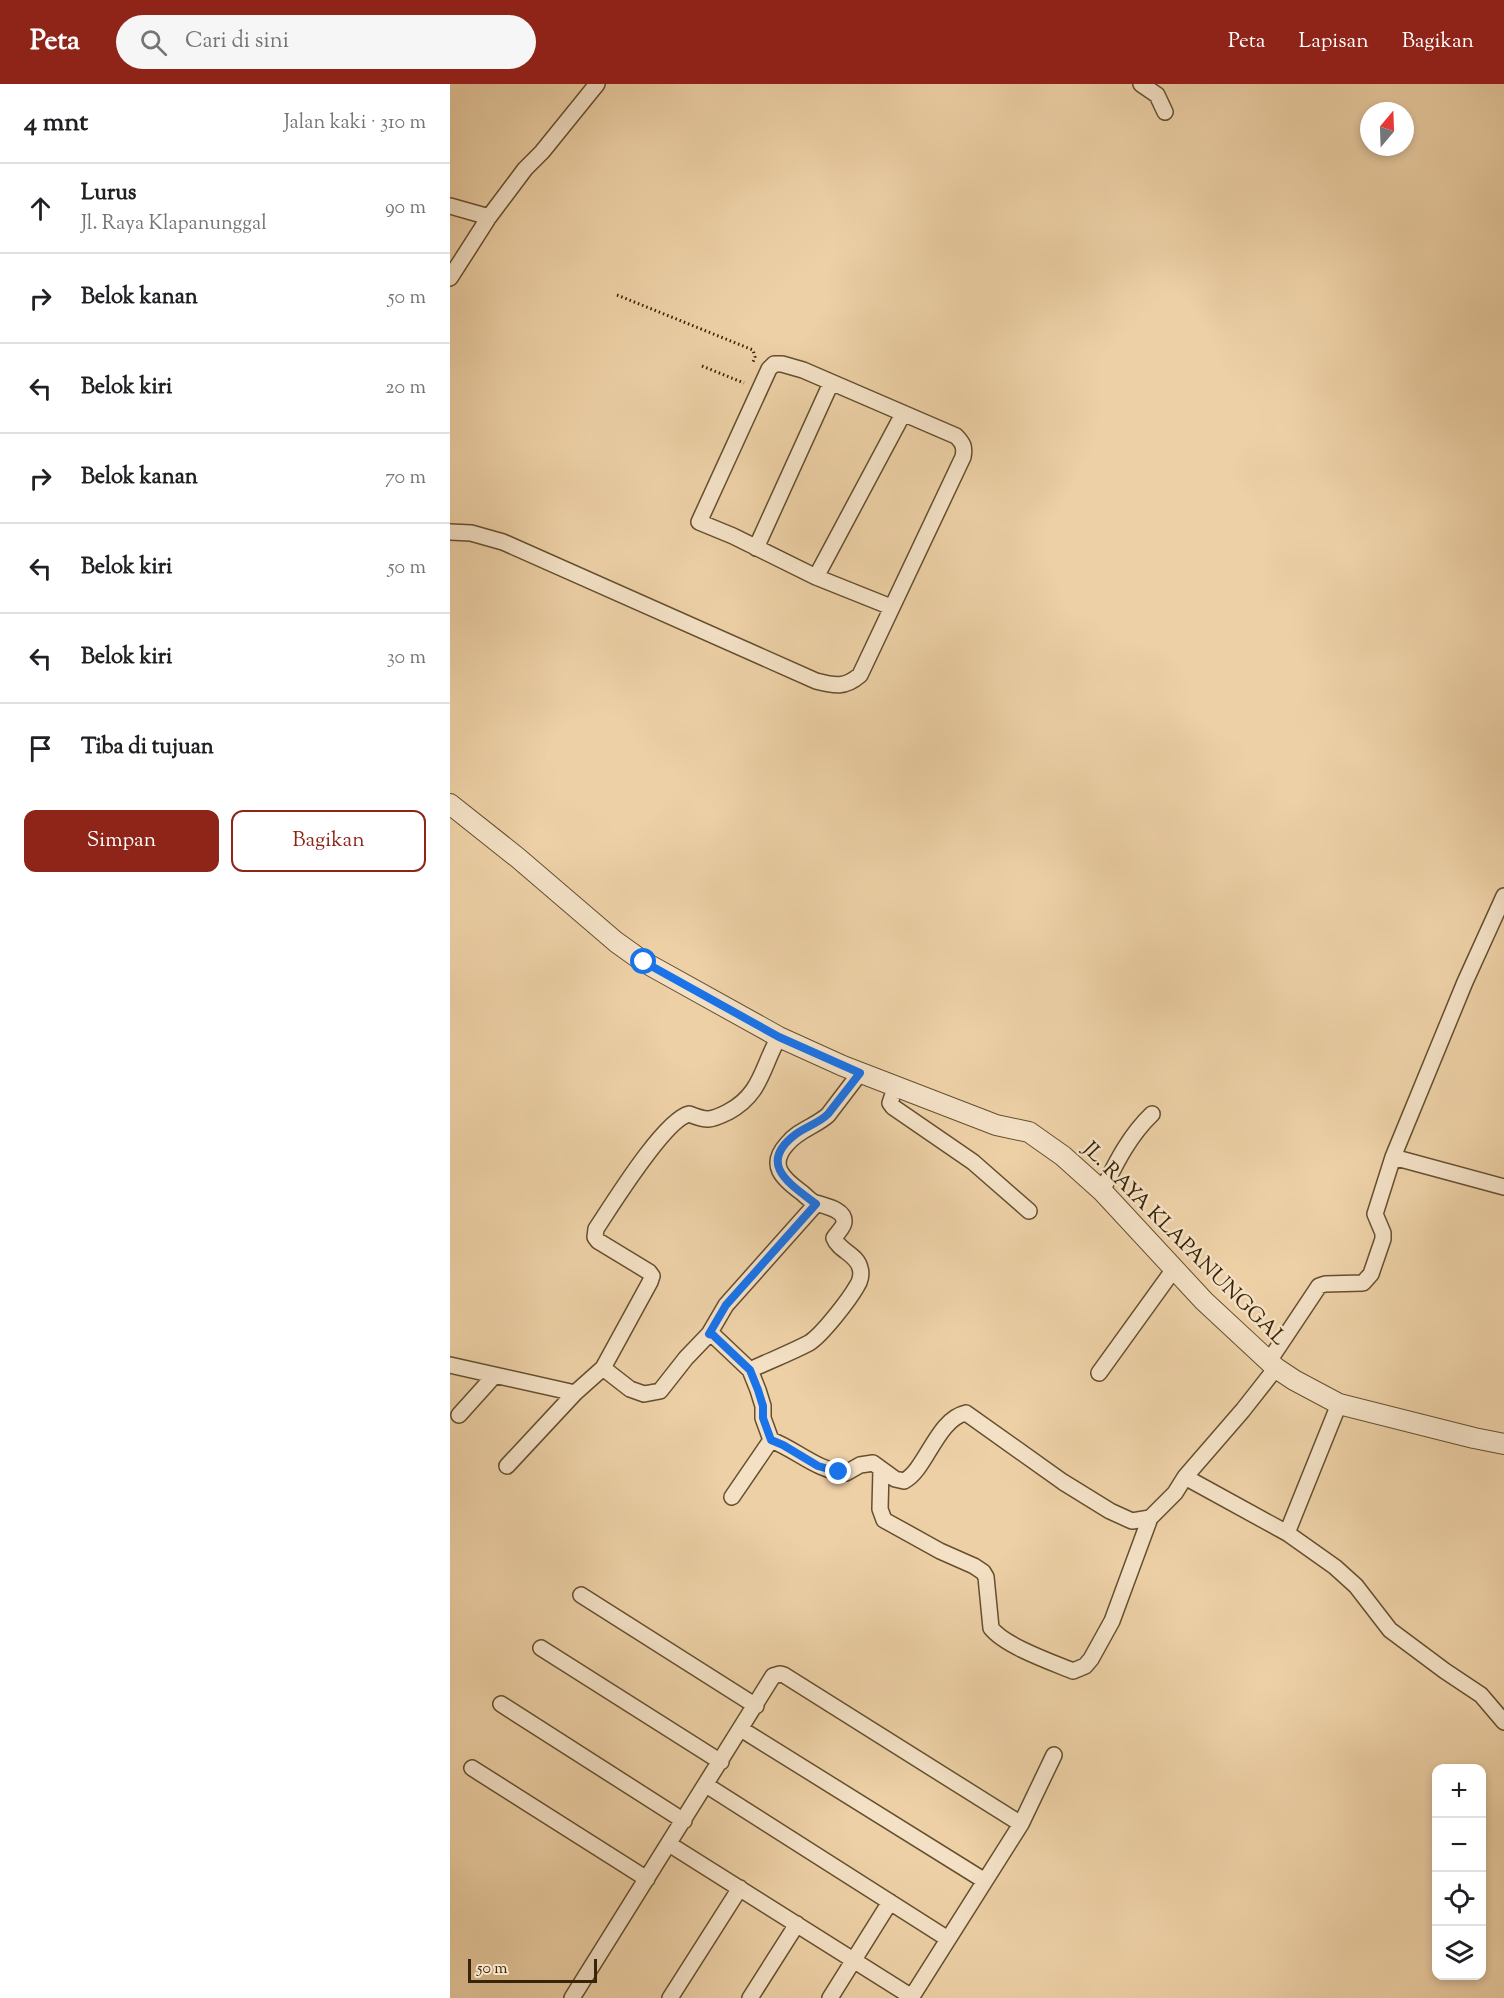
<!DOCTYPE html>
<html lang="id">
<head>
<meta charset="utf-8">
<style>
  :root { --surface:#fff; --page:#f6f6f6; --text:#202124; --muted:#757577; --line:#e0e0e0; --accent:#8f2418 }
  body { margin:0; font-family:"Sorts Mill Goudy",serif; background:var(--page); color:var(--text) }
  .controls { position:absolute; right:18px; bottom:18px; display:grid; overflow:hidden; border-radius:12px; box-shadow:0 3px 9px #0003 }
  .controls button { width:54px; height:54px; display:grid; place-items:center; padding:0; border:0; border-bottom:2px solid var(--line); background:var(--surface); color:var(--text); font:30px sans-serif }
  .compass { position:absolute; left:910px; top:18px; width:54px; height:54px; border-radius:50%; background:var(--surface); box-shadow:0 3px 9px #0003; rotate:19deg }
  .scale { position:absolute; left:18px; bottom:15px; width:129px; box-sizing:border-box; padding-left:6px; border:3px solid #382406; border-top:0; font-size:16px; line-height:21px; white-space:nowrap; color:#382406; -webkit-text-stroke:4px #f3e0c5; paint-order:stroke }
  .stop { position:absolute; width:18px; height:18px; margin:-14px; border:4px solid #1a73e8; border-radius:50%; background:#fff }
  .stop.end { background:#1a73e8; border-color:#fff; box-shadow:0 2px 6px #0008 }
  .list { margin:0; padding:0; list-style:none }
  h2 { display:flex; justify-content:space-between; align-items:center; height:78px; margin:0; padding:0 24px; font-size:26px }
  h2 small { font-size:20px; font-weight:400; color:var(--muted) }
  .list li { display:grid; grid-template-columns:39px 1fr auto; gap:18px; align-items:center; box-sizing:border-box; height:90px; padding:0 24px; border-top:2px solid var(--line) }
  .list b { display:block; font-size:22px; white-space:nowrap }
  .list p { margin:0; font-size:20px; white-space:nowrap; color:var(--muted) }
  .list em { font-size:20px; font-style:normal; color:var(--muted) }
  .actions { display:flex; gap:12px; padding:18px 24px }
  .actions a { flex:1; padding:14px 0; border:2px solid var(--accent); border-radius:12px; text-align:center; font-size:21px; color:var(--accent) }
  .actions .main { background:var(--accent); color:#fff }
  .icon { flex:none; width:33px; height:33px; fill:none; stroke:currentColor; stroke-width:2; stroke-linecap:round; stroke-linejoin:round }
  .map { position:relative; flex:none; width:1054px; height:1914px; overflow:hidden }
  header { display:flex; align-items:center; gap:36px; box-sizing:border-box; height:84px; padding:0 30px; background:var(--accent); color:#fff }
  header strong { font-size:28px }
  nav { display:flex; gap:33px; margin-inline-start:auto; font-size:21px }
  .search { width:420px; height:54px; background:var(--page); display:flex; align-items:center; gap:15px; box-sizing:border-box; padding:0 21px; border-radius:33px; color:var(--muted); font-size:22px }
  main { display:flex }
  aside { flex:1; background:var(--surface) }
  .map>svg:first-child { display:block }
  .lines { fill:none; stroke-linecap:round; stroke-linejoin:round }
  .minor-casing { stroke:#654f2e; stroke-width:18 }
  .tertiary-casing { stroke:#654f2e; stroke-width:22 }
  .path { stroke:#382406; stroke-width:3; stroke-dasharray:1.5 3; stroke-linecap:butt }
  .minor { stroke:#f3e0c5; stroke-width:15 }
  .tertiary { stroke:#f3e0c5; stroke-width:20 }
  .route { stroke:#1a73e8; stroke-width:8 }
  .labels { text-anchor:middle; stroke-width:5; stroke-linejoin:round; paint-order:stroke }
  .street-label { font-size:21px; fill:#382406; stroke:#f3e0c5 }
</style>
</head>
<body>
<header>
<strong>Peta</strong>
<div class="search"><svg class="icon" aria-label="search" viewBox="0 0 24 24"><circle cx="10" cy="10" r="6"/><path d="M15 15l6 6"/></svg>Cari di sini</div>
<nav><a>Peta</a><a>Lapisan</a><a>Bagikan</a></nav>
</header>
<main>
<aside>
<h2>4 mnt<small>Jalan kaki · 310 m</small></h2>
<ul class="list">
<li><svg class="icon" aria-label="ahead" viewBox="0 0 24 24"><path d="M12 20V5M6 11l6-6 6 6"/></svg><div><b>Lurus</b><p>Jl. Raya Klapanunggal</p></div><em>90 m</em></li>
<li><svg class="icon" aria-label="right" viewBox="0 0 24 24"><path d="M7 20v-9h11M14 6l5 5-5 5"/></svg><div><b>Belok kanan</b></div><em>50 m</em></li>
<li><svg class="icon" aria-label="left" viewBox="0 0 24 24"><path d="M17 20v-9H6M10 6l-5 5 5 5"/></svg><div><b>Belok kiri</b></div><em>20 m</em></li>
<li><svg class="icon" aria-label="right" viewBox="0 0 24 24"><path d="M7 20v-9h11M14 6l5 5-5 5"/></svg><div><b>Belok kanan</b></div><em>70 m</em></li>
<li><svg class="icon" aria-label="left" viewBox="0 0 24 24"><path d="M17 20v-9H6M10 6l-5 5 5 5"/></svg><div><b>Belok kiri</b></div><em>50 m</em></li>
<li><svg class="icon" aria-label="left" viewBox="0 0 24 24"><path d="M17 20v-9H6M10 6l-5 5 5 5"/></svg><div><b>Belok kiri</b></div><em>30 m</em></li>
<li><svg class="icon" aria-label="arrive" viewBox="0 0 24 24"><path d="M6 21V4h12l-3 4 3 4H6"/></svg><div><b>Tiba di tujuan</b></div></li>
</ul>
<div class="actions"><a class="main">Simpan</a><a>Bagikan</a></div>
</aside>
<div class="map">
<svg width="1054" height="1914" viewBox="0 0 1054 1914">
  <rect width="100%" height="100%" fill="#edd0a6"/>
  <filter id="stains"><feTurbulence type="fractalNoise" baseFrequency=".00333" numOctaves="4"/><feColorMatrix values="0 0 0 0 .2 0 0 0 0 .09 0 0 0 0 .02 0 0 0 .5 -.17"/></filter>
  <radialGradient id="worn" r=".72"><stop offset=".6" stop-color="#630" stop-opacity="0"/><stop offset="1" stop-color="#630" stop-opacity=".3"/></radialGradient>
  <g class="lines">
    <defs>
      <path id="minor" d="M691 0 707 11 715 28
        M0 122 39 133
        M0 194 39 133 75 85 92 68 147 0
        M0 448 21 449 53 458 366 597C385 602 395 604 410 591L513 373C515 363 513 359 506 352L353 286 332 280H324L319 285 249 438 283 452 366 493 441 523
        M306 464 381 299
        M366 493 453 330
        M454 1006 444 1007 440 1019 443 1023 523 1078 579 1127
        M943 1073 1054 1103
        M652 1107C666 1079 679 1052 702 1030
        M259 1250 263 1251 300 1286 308 1306 313 1322V1334L321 1356
        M819 1277 869 1202 875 1200 913 1199 921 1190 933 1155V1149L925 1130 943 1073 1015 898 1054 812
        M0 1281 125 1309 153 1284 200 1198 202 1192 199 1188 148 1157 145 1153 146 1145C162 1121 214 1036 239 1030 257 1037 260 1037 278 1028 312 1010 312 982 329 953
        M153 1284 180 1305 194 1310 210 1307 236 1274 259 1250 276 1221 366 1120
        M826 1284 793 1326 735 1393 837 1449 885 1483 906 1502 940 1546 995 1587 1031 1611 1054 1638
        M300 1286C319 1277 340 1269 359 1259 372 1251 399 1216 407 1202 410 1198 412 1190 410 1184 407 1170 389 1167 384 1154 387 1149 394 1143 394 1138 395 1125 374 1122 366 1119 361 1118 355 1111 351 1108 332 1094 318 1081 337 1060 348 1046 366 1042 378 1031L410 989
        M649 1289 724 1185
        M9 1331 45 1291
        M57 1382 125 1309
        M431 1385 430 1425 434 1436 490 1467 524 1482 533 1488 536 1493 541 1544C555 1562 601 1578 623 1587L635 1582 641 1575 662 1537 700 1434
        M282 1413 321 1356C347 1366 367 1387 396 1389L410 1381 423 1379 445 1395 454 1397C476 1386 487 1335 516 1329L613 1398 660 1427 682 1437 700 1434 725 1409 735 1393
        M837 1449 889 1320
        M131 1511 306 1622
        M91 1564 271 1678
        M51 1620 234 1737
        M291 1645 535 1797
        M22 1684 197 1795
        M256 1701 498 1855
        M219 1760 462 1913
        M122 1914 323 1592 330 1590 334 1591 571 1740
        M220 1914 290 1804
        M300 1914 347 1840
        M380 1914 440 1818
        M461 1914 571 1740 604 1671"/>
      <path id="tertiary" d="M0 720 68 774 166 858 194 878 329 953 393 982 546 1041 579 1048 613 1072 652 1107 754 1217 826 1284 844 1296 889 1320 1024 1354 1054 1360"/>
    </defs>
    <use href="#minor" class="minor-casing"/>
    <use href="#tertiary" class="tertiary-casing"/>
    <path class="path" d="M167 211 303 266 305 273 303 278
      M252 282 294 299"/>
    <use href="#minor" class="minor"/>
    <use href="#tertiary" class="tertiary"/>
  </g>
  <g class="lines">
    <path class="route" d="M194 878 329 953 410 989 378 1030C369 1039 357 1042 346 1050 306 1080 340 1100 366 1120L276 1221 259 1250 263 1251 300 1286 308 1306 313 1322V1334L321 1356 333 1361 368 1382 389 1388"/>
  </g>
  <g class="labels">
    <g class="street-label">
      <text transform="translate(735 1159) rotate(45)" y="7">JL. RAYA KLAPANUNGGAL</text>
    </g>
  </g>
  <rect width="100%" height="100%" filter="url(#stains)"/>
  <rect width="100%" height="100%" fill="url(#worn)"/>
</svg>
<div class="controls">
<button>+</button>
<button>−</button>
<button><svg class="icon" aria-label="locate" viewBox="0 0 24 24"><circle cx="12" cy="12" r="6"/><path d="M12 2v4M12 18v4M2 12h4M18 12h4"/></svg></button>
<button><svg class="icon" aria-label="layers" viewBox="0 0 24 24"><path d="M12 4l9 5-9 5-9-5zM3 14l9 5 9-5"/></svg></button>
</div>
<svg class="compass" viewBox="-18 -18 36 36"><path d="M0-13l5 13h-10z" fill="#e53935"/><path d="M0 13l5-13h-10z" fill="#757577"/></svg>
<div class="scale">50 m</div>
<div class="stop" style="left:194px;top:878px"></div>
<div class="stop end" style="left:389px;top:1388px"></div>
</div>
</main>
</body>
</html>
